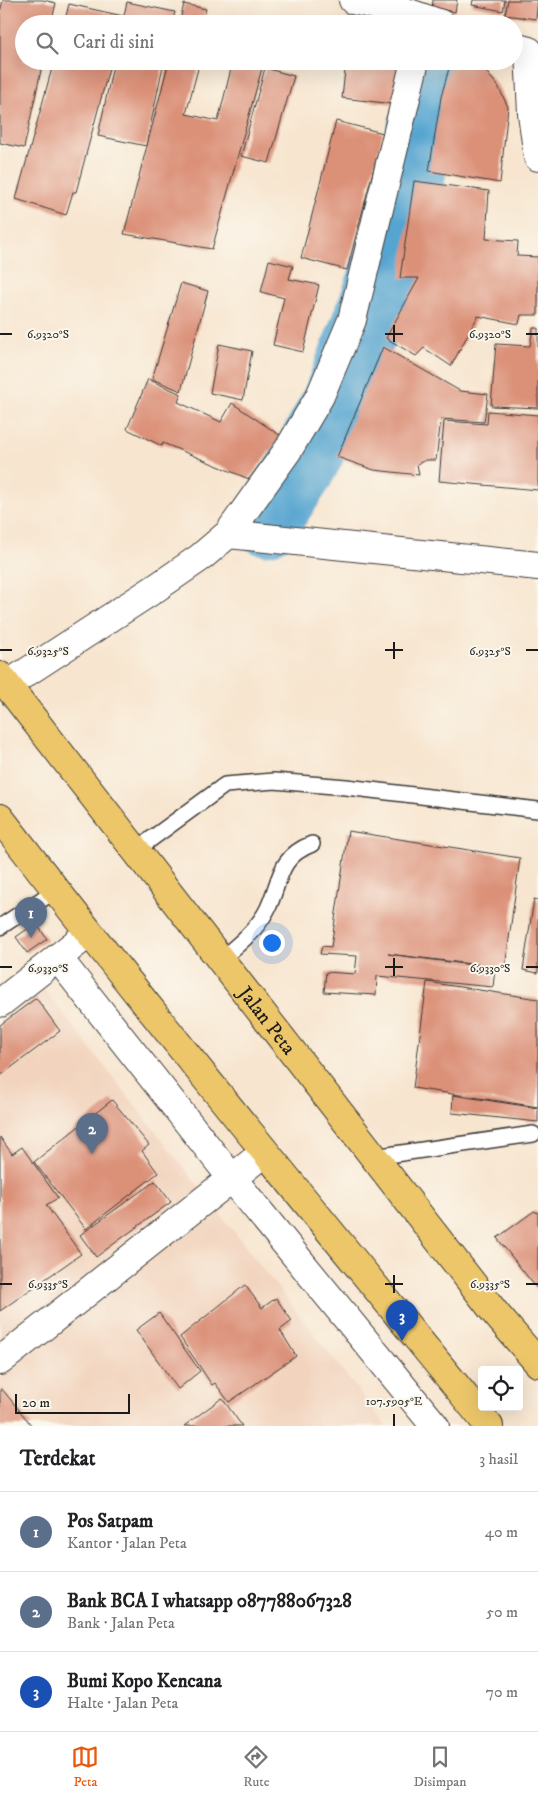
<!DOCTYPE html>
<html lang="id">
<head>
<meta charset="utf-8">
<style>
  :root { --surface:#fff; --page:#f2f2f2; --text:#202124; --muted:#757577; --line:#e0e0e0; --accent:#ea580c }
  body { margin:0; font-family:"IM FELL DW Pica",serif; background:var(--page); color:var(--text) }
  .controls { position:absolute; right:15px; bottom:15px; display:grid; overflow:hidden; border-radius:5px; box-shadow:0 5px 20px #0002 }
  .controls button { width:45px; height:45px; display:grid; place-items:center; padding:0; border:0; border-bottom:1px solid var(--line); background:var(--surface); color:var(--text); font:25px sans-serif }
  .scale { position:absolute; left:15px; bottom:12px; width:115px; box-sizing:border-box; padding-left:5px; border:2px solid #1c1c1c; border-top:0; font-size:14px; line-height:18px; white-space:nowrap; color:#1c1c1c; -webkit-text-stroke:4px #fbf7ec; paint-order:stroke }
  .you { position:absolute; left:271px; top:942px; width:18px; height:18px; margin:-12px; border:4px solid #fff; border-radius:50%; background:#1a73e8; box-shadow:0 0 0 8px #1a73e833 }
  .badge { display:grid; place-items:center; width:32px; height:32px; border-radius:50%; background:var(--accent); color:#fff; font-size:16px; font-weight:700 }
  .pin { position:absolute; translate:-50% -41px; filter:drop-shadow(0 1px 2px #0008) }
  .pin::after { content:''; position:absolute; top:26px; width:18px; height:15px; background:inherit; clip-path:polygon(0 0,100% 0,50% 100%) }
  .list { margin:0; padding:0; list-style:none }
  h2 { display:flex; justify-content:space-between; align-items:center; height:65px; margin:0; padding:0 20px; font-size:21px }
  h2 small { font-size:16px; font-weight:400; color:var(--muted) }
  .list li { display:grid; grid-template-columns:32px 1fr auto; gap:15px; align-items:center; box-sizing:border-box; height:80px; padding:0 20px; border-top:1px solid var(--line) }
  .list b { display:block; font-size:19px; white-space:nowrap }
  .list p { margin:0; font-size:16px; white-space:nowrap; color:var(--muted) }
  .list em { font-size:16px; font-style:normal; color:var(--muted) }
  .icon { flex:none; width:28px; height:28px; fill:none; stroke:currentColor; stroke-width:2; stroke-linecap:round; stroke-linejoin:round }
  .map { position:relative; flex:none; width:538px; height:1426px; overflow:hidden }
  .search { position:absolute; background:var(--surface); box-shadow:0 5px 20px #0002; left:15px; right:15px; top:15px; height:55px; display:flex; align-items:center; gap:12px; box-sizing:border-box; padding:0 18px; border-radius:28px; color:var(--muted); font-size:19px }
  .sheet { height:305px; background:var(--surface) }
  nav { display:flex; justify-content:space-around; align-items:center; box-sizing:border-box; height:70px; border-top:1px solid var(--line); background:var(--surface); font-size:14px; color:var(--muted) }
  nav a { display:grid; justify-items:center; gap:2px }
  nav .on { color:var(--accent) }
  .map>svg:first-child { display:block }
  .built { fill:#f2d4be }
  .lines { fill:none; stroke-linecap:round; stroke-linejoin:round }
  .river { stroke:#56a5d0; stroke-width:69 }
  .building { fill:#db9078 }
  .lane-casing { stroke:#3d3a37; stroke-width:18 }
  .street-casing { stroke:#3d3a37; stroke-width:30 }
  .primary-casing { stroke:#3d3a37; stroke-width:30 }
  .lane { stroke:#fff; stroke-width:15 }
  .street { stroke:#fff; stroke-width:28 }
  .primary { stroke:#ecc669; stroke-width:28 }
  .ticks { fill:none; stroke:#1c1c1c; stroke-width:2 }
  .labels { text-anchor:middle; stroke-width:4; stroke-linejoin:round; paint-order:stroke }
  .street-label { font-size:20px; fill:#1c1c1c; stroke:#fbf7ec }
  .ticks-label { font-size:12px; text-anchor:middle; fill:#1c1c1c; stroke:#fbf7ec; stroke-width:4; stroke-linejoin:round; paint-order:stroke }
</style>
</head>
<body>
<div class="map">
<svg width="538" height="1426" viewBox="0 0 538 1426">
  <rect width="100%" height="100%" fill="#fbf7ec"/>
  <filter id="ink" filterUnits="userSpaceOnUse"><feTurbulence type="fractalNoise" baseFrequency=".02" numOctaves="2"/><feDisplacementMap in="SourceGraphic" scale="10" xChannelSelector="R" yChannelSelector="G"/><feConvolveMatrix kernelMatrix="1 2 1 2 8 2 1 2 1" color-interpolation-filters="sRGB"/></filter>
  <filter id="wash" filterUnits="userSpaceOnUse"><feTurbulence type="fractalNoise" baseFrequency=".0096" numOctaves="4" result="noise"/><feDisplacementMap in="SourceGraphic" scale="20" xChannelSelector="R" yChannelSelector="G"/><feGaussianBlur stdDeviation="1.12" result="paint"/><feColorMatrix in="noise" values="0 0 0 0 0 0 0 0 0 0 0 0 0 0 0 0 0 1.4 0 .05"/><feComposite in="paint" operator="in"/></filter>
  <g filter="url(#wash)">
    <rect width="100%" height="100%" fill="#f7e5cf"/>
    <path class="built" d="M36 979 386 1426H0V1009Z"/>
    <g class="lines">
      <path class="river" d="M266 521 299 472 336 402 381 284 396 235 432 88 435 61"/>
    </g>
    <g id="blocks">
      <path class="building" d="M3 0H43L56 3 51 24H24V61H43L24 148 0 143V12Z
        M433 0H457L455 12 432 8Z
        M473 0H505L503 11 472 5Z
        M508 0H538L536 19 505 15Z
        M127 2 175 12 172 24H122Z
        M69 4 123 16 121 24H64Z
        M184 4 206 9 202 24H179Z
        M245 16 273 23V24H243Z
        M54 61H111L76 192H73L66 215 16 199Z
        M114 61H164L146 146 98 136Z
        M169 61H200L186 114 218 121 233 61H264L212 249 124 234Z
        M346 61H407L402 105 342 98Z
        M451 61 479 63 498 86 508 107 500 183 429 171 441 97Z
        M265 68 294 76 269 163 241 156Z
        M336 121 383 133 347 270 301 258Z
        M414 181 489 191 486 239 518 241 517 256 538 257V315H521L519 324 478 316 451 366 424 348 416 356 386 338 419 278H400Z
        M269 260 293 266 289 279 319 285 303 352 273 345 284 298 261 292Z
        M181 283 208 291 181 391 152 379Z
        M533 328H538V408L491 406 496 344 530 346Z
        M219 344 252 351 243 400 210 393Z
        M383 347 460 391 488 394 484 422 441 419 436 460H426L417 464 419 475 374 470 337 457Z
        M148 379 181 394 178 402 221 422 232 403 281 436 249 479 163 443 162 446 127 429Z
        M488 411 538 415V490L439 481 444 421 487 424Z
        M348 831 520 858 505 968 388 954 495 968 493 987 377 976 376 995 324 992 326 972 355 974 357 956 320 954 322 946 331 947Z
        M534 899 538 900V973L523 970Z
        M36 923 47 939 27 953 16 937Z
        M427 982 538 999V1107L413 1088Z
        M36 998 60 1031 0 1076V1025Z
        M453 1095 538 1108V1122L452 1113Z
        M112 1100 149 1145 142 1151 158 1173 86 1229 34 1162Z
        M0 1137 12 1154 22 1147 58 1198 46 1205 81 1254 0 1311Z
        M155 1181 171 1202 96 1257 80 1235Z
        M534 1211 538 1213V1290L497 1238Z
        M245 1285 262 1308 276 1298 292 1321 280 1330 296 1356 229 1402 215 1383 212 1385 180 1337Z
        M159 1313 200 1371 178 1389 136 1330Z
        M2 1389 32 1426H0V1390Z
        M222 1398 242 1426H184Z"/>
    </g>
  </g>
  <g filter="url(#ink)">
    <use href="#blocks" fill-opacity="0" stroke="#3d3a37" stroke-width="1"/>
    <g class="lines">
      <defs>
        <path id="lane" d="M136 850 225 785 274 781 346 787 538 810
          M0 927 56 890
          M220 960C238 945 258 929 268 908 281 880 278 857 312 844
          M374 1157 533 1134"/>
        <path id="street" d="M353 0 406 12 441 24
          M514 47 529 51 532 113 538 157
          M228 534 538 566
          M7 685 156 588 201 557 228 534 288 450 320 396 352 320 415 61
          M58 958 231 1177 435 1426
          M0 1003 89 933
          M0 1361 265 1152"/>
        <g id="primary">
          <path id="s1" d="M0 676 496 1314 538 1363"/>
          <path d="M0 818C159 1024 324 1224 489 1426"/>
        </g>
      </defs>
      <use href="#lane" class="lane-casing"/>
      <use href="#street" class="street-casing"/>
      <use href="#primary" class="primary-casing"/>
      <use href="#lane" class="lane"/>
      <use href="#street" class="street"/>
      <use href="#primary" class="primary"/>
    </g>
  </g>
  <path class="ticks" d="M394 325V342M0 334H12M385 334H403M526 334H538M394 642V659M0 650H12M385 650H403M526 650H538M394 958V976M0 967H12M385 967H403M526 967H538M394 1275V1293M0 1284H12M385 1284H403M526 1284H538M394 1414V1426"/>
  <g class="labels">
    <g class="street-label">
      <text dy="7" stroke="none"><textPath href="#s1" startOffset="436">Jalan Peta</textPath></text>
    </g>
  </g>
  <g class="ticks-label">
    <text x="48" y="338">6.9320°S</text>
    <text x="490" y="338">6.9320°S</text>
    <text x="48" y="655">6.9325°S</text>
    <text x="490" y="655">6.9325°S</text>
    <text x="48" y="972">6.9330°S</text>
    <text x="490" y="972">6.9330°S</text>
    <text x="48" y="1288">6.9335°S</text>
    <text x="490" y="1288">6.9335°S</text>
    <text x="394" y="1405">107.5905°E</text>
  </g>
</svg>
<div class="controls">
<button><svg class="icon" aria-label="locate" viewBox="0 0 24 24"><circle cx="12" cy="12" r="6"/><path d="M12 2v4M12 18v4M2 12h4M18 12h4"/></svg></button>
</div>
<div class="scale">20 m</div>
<div class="you"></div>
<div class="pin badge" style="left:31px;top:938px;background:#5c6f8a">1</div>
<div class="pin badge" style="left:92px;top:1154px;background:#5c6f8a">2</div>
<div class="pin badge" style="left:402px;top:1341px;background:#1a4fb4">3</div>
<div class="search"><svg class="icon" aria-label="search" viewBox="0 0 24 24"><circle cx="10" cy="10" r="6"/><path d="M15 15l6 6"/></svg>Cari di sini</div>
</div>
<section class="sheet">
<h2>Terdekat<small>3 hasil</small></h2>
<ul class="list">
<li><span class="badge" style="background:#5c6f8a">1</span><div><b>Pos Satpam</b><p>Kantor · Jalan Peta</p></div><em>40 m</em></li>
<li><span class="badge" style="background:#5c6f8a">2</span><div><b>Bank BCA I whatsapp 087788067328</b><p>Bank · Jalan Peta</p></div><em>50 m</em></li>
<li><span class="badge" style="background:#1a4fb4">3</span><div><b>Bumi Kopo Kencana</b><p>Halte · Jalan Peta</p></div><em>70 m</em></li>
</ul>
</section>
<nav>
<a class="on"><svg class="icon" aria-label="map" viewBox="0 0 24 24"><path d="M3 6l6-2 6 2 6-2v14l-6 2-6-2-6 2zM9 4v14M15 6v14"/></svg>Peta</a>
<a><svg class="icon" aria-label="directions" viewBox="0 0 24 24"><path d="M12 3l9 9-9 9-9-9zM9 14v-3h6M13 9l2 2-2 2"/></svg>Rute</a>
<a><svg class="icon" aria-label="saved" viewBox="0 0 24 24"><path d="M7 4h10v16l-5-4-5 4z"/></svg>Disimpan</a>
</nav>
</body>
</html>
